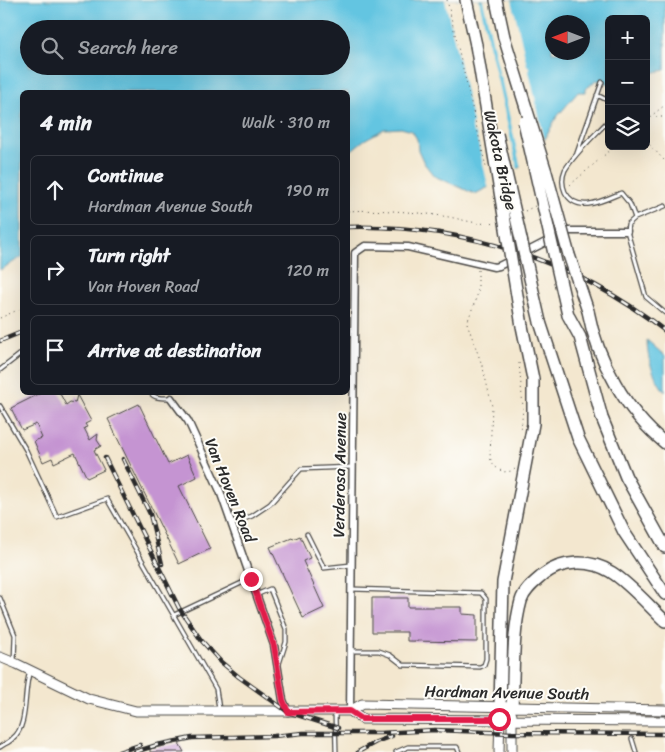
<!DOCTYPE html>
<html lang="en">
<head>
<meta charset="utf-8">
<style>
  :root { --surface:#171b24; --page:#242831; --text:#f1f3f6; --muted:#9ea1a6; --line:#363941 }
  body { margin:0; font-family:Sriracha,sans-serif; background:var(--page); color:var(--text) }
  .controls { position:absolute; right:15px; top:15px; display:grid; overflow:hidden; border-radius:8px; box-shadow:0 5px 20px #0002 }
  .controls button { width:45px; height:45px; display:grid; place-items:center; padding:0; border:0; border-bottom:1px solid var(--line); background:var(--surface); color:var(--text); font:25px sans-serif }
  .compass { position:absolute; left:545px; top:15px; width:45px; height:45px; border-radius:50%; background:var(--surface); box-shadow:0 5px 20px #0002; rotate:270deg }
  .stop { position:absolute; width:15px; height:15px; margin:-11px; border:4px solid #e11d48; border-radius:50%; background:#fff }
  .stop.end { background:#e11d48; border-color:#fff; box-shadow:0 1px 5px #0008 }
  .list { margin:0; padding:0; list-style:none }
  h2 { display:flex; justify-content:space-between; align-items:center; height:65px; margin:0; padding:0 20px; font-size:21px }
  h2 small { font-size:16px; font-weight:400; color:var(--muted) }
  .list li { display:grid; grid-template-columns:32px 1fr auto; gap:15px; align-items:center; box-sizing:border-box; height:70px; margin:0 10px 10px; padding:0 10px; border:1px solid var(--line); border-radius:8px }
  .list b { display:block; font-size:19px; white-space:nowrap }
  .list p { margin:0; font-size:16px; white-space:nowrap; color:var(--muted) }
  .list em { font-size:16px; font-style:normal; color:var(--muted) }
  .icon { flex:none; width:28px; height:28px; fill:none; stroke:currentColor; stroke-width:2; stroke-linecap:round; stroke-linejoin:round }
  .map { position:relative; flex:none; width:665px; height:752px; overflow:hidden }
  .search { position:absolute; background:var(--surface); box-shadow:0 5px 20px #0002; left:20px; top:20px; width:330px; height:55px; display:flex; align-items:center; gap:12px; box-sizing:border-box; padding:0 18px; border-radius:28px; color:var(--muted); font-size:19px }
  .panel { position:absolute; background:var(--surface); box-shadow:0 5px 20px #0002; left:20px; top:90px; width:330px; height:305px; border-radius:8px }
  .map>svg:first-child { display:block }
  .water { fill:#63c5e1; stroke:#477886; fill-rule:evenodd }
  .pier { fill:#f3e7cf }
  .building { fill:#c594d2 }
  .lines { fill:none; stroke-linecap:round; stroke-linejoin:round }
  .lane-casing { stroke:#494744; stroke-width:5.5 }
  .street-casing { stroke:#494744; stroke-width:9 }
  .secondary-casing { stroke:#494744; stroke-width:11 }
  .highway-casing { stroke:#494744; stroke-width:14 }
  .path { stroke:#494744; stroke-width:1; stroke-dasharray:1 4; stroke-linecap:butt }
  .lane { stroke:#fff; stroke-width:3 }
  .street { stroke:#fff; stroke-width:6 }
  .secondary { stroke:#fff; stroke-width:9 }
  .highway { stroke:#fff; stroke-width:11 }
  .rail-casing { stroke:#2b2b2b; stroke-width:4.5 }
  .rail { stroke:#fdfcf7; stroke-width:2.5; stroke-dasharray:8; stroke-linecap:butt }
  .highway-bridge-casing { stroke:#494744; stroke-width:14; stroke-linecap:butt }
  .path-bridge { stroke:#494744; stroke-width:1; stroke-dasharray:1 4; stroke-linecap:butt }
  .highway-bridge { stroke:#fff; stroke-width:11 }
  .route { stroke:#e11d48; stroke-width:6 }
  .labels { text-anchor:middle; stroke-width:4; stroke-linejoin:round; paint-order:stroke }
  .street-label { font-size:16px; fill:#2b2b2b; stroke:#fdfcf7 }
</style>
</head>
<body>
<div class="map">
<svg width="665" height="752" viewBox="0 0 665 752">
  <rect width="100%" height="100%" fill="#fdfcf7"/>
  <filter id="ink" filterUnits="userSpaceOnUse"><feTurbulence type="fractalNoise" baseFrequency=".02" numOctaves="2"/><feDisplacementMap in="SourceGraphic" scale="10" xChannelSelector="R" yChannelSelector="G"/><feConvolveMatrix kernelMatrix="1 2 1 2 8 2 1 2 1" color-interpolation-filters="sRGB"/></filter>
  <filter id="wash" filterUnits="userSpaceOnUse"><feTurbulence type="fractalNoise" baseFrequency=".0096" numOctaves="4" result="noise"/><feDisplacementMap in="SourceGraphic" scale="20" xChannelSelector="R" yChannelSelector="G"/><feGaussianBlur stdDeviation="1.12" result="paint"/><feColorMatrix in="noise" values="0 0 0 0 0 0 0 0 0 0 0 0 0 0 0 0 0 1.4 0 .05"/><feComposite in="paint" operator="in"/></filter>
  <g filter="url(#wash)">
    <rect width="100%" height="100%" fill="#f3e7cf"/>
    <path class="water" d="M0 0H665V70L646 74V19H609V84L596 80 586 89V92H578L556 118 545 139 526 163 497 183 475 194 434 176 424 163 418 150 417 139 412 131 401 128 384 129 364 140 348 153V92H22V257L0 270ZM552 22H582V52H552ZM29 29H341V66H29Z
      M647 340 665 356V392C653 376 647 359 647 340Z"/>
    <path class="pier" d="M445 0H479L518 171 499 186 489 190 476 134 473 132 471 125 473 123Z
      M483 0H512L527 65 529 67V71L545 142 527 164 521 169 501 78 498 75 499 72Z"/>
    <g id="blocks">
      <path class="building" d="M43 392H59L66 405 70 402 75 403 77 395 91 421 85 424 87 427 84 428 90 440 98 434 97 440 101 446 94 450 104 470 87 478 75 453 54 463 52 458 43 462 34 441 42 438 36 424 22 430 11 408Z
        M139 404 168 464 187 455 197 477 179 486 210 549 179 564 108 419Z
        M300 536 310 558 303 561 324 608 303 618 270 547 292 538 293 539Z
        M372 598H408V607H462V614L477 615V642L407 641V632H372Z
        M179 743 184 752H150V749Z"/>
    </g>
  </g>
  <g filter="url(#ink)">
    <use href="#blocks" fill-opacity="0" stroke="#494744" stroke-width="1"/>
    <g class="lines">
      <defs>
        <path id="lane" d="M597 95 609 101
          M609 120C595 135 575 153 565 170 562 177 562 185 565 192 577 215 604 200 621 193L630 204 635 218
          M577 153 602 82
          M665 206 635 218 628 224 627 231 646 297 665 313
          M0 370 22 353
          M150 392C154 399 163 398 170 398
          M0 406 26 450 57 517 107 499 216 689 219 709
          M231 524 252 516 270 504 301 469 352 467
          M307 534 324 568 351 565
          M256 595 270 589 286 629V642L279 664
          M0 598 15 635 14 662
          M174 615 250 579
          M351 651H379L390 655 403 665 480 667 484 665 486 659V599L481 593 352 589
          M335 712 336 752
          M632 739 636 752
          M0 747C4 744 10 742 13 738 29 726 23 689 30 671
          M396 752 408 747H457L459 752"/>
        <path id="street" d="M171 398 188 421 220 491 274 645 283 700 288 712
          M350 711 355 253 365 246 408 247 494 267 499 266 567 231H627"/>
        <path id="secondary" d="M0 657 17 664 89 699 136 711H350L362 704 665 710
          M350 711 362 719 665 721
          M499 752 500 715
          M512 752V715"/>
        <path id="highway" d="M466 0 476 45
          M496 0 504 37
          M588 311C597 359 626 412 665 443
          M568 315 580 337 602 418 626 477 665 547
          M540 322 578 438 624 532 665 594
          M500 707 503 582 533 424V379L522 326
          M512 707C514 673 512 633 521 601 524 590 535 582 543 575 562 560 591 559 611 572 628 582 650 607 665 621"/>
      </defs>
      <use href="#lane" class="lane-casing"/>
      <use href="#street" class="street-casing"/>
      <use href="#secondary" class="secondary-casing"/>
      <use href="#highway" class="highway-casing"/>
      <path class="path" d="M651 117H665
        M646 120 665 105
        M646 141 664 160
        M570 185 615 146
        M348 211C380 209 417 212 449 217 465 220 480 226 495 222
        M525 211 535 206
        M478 270V293L467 323 483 368 492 406 490 458 494 466 503 472 512 471 515 469
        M0 318 22 308
        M519 363 523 407 521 432"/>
      <use href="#lane" class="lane"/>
      <use href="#street" class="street"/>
      <use href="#secondary" class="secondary"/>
      <use href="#highway" class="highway"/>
      <defs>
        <path id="rail" d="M348 227C461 224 575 260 665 331
          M0 341 22 332
          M105 458 179 608 201 640 221 662 239 677 288 712 338 728
          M123 459 150 514 162 564
          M119 752 140 745
          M135 752 157 745 192 738 274 736 303 733H380L435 730 512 733 665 734
          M358 752 376 742 392 736"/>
      </defs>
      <use href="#rail" class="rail-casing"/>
      <use href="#rail" class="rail"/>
      <defs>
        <path id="highway-bridge" d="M504 37 546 172 569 255 588 311
          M476 45 522 326
          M524 122 568 315
          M497 134 540 322"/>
      </defs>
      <use href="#highway-bridge" class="highway-bridge-casing"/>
      <path class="path-bridge" d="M447 0 486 167"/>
      <use href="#highway-bridge" class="highway-bridge"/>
    </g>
  </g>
  <g class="lines" filter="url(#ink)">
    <path class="route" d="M251 579 274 646 283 700 288 712 350 711 362 719H499"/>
  </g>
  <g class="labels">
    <g class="street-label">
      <text transform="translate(501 160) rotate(77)" y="6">Wakota Bridge</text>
      <text transform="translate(339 475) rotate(-89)" y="6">Verderosa Avenue</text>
      <text transform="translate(231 490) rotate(68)" y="6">Van Hoven Road</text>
      <text transform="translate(507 692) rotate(1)" y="6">Hardman Avenue South</text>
    </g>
  </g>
</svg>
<div class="controls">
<button>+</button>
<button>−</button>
<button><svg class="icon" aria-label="layers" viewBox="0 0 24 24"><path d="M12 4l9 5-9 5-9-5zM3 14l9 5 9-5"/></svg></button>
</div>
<svg class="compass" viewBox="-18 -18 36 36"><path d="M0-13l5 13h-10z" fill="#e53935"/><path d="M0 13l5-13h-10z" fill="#9ea1a6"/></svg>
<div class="stop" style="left:499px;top:719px"></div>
<div class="stop end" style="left:251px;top:579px"></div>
<div class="search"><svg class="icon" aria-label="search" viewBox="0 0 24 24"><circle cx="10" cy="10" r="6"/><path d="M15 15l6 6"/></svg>Search here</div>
<section class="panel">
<h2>4 min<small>Walk · 310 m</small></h2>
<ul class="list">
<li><svg class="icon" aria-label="ahead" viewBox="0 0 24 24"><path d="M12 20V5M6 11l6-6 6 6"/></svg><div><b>Continue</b><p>Hardman Avenue South</p></div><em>190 m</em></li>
<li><svg class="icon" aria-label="right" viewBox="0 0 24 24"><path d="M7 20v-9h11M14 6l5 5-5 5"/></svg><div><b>Turn right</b><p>Van Hoven Road</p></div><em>120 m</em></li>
<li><svg class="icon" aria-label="arrive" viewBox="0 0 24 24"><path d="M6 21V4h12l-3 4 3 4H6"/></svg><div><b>Arrive at destination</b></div></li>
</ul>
</section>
</div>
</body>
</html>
